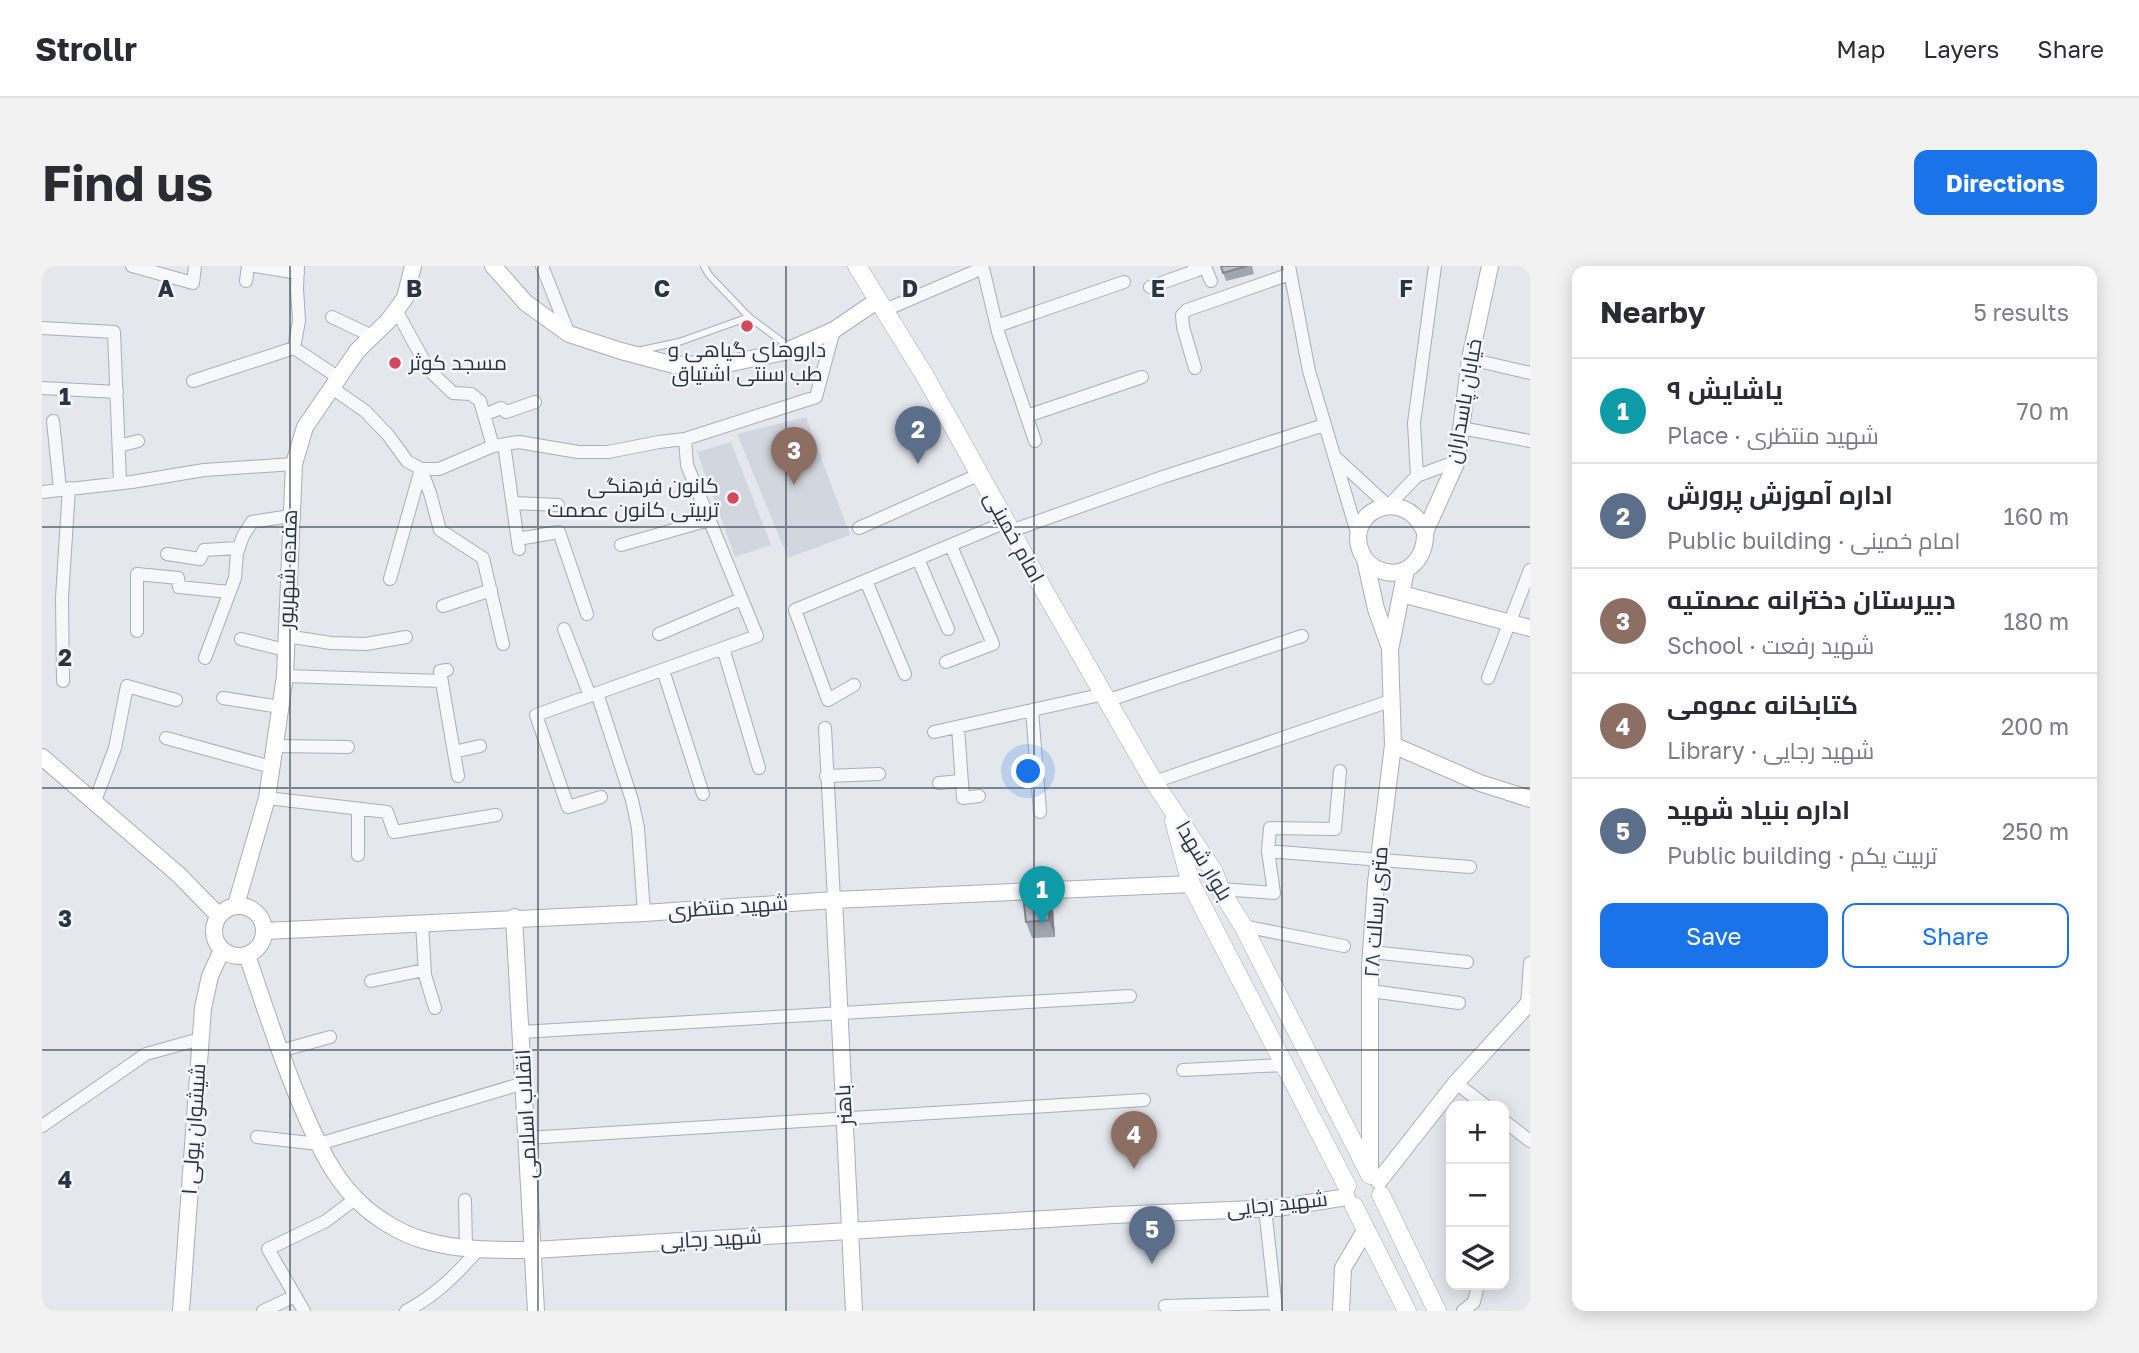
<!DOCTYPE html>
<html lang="en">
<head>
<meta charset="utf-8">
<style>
  :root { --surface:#fff; --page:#f2f2f3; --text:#2b2b33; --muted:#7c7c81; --line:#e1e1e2; --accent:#1a73e8 }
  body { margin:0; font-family:"Golos Text",Cairo,sans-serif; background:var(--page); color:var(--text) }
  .controls { position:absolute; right:21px; bottom:21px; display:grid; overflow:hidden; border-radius:14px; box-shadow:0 4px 18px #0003 }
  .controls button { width:63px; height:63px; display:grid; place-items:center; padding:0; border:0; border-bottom:2px solid var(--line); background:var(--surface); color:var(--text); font:35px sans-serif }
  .you { position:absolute; left:987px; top:506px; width:24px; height:24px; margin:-18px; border:5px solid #fff; border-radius:50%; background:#1a73e8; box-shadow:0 0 0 10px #1a73e833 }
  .badge { display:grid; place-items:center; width:46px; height:46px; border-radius:50%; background:var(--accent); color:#fff; font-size:23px; font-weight:700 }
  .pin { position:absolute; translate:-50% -58px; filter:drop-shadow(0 2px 4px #0008) }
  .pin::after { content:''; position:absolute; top:37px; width:24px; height:21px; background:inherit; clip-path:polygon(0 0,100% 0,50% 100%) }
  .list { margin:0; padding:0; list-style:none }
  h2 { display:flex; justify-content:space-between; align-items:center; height:91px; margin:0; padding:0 28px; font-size:30px }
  h2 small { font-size:23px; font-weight:400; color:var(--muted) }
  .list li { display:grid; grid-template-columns:46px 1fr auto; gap:21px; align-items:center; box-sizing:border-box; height:105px; padding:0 28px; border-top:2px solid var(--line) }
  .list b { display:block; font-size:26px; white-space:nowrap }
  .list p { margin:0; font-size:23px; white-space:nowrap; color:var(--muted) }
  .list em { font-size:23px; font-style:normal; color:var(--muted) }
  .actions { display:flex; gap:14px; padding:21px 28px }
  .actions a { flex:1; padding:16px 0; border:2px solid var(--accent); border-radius:14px; text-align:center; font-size:24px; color:var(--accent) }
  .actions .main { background:var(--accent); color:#fff }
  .icon { flex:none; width:38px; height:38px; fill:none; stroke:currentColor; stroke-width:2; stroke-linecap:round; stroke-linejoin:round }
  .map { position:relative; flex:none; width:1488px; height:1045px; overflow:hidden; border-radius:14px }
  header { display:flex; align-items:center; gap:42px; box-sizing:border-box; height:98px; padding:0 35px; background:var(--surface); border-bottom:2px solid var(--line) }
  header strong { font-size:33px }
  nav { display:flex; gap:38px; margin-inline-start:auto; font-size:24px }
  .intro { display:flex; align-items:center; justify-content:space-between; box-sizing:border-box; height:168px; padding:0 42px }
  h1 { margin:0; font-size:49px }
  .button { padding:18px 32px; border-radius:14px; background:var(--accent); color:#fff; font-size:24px; font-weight:700 }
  main { display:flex; gap:42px; padding:0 42px }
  aside { flex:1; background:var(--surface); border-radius:14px; box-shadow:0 4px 18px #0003 }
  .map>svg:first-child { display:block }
  .built { fill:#d2d6de }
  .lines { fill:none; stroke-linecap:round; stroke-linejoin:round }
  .lane-casing { stroke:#a9aeb7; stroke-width:8 }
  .street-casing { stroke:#a9aeb7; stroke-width:14 }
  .secondary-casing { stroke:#a9aeb7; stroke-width:18 }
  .primary-casing { stroke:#a3abb8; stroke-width:19 }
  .lane { stroke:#f7f8fa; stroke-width:6 }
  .street { stroke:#f7f8fa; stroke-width:12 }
  .secondary { stroke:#fff; stroke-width:16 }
  .primary { stroke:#fff; stroke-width:18 }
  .wall { fill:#a1a5ae }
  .shaded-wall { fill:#83868d }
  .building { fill:#bbc0ca; stroke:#83868d; stroke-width:2 }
  .grid { fill:none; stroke:#2b3445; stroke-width:2; stroke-opacity:0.55 }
  .poi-dot { fill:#d1495b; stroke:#f4f6f9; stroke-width:2.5 }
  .labels { text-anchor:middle; stroke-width:5; stroke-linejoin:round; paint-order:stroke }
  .poi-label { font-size:21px; fill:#2b3445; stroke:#f4f6f9 }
  .street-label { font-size:21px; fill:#2b3445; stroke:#f4f6f9 }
  .grid-label { font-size:23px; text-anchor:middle; font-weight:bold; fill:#2b3445; stroke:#f4f6f9; stroke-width:5; stroke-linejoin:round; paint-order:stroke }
</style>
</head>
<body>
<header>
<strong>Strollr</strong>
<nav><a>Map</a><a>Layers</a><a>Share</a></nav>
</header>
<div class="intro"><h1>Find us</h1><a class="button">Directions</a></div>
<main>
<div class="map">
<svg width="1488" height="1045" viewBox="0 0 1488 1045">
  <rect width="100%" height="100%" fill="#e4e7ec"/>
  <path class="built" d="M764 151 808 269 746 292 695 168Z
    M689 176 729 279 693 291 655 186Z"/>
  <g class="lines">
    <defs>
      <path id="lane" d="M662 0 667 9 707 51 746 80
        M595 85 637 76 707 51"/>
      <path id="street" d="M90 0 151 17 153 0
        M213 0 256 7
        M500 0 527 68
        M1247 0 1267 105 1316 270
        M1153 5 1163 1 1169 15
        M204 15 206 0
        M1108 21 1153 5 1152 0
        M354 44 387 104 411 127 429 128 438 135 451 180
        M843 44 941 2 956 66 993 175
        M290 51 330 70
        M955 60 1082 16
        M0 62 72 66 78 217
        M252 82 257 55 255 22 256 0
        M1428 93 1488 107
        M1153 102 1141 61 1140 49 1145 44 1248 8
        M151 115 252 82 297 112
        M0 122 75 126
        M290 122 323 145 346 169 365 195 379 203H397L451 180 477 176 536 186H566L617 176 643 173 774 131 792 64
        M442 149 459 142 464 146 493 136
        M985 150 1100 111
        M11 155 18 223
        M1419 162 1488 175
        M462 178 477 283
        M77 180 96 175
        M1293 191 1346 240 1375 210 1415 195
        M1375 210 1372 157 1393 0
        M0 226 90 216 162 204 252 198
        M472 237 516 239
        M817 262 938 208
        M969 265 1121 211 1282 159
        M476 273 517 266 545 348
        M579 279 667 254
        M125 288 158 293 162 284 197 282
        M876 293 906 363
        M348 313 379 203 388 227 398 264 441 292 461 378
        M824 315 863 408
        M401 340 449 324
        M522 363 548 430
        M95 365V308L136 312 137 321 187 326
        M617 368 699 333
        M244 370 289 377 324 378 364 371
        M199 373 243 384
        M681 382 717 502
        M163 392 193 312 195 287 201 270 210 256 248 250
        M904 396 951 378 909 280
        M405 404 398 405 416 510
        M621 404 661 528
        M243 410 400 415
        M1446 412 1488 304
        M21 415 20 332 27 222
        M812 419 786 434 753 344 964 256
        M555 427 590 534 596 562 602 647
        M181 432 238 441
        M1067 434 1260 370
        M990 444 998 546
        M916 461 921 532 937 530
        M783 462 792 634
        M892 466 1062 428
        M124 472 229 501
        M233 480 306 481
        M412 486 438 480
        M784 510 837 508
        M1112 516 1351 434
        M897 517 919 515
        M559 531 526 541 494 449 715 370 645 199 643 173
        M225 532 345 546 352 566 454 549
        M53 535 73 482 85 420 134 434
        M316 543V589
        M1226 585 1428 601
        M1178 623 1232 627 1226 585 1228 562 1293 563 1298 505
        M380 656 383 709 393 742
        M1201 660 1302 680
        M1329 686 1425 696
        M329 715 382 704
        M1329 725 1417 737
        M1485 740 1488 697
        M479 766 1088 730
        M238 785 288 771
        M1141 804 1242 799
        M1414 817 1444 840
        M1462 855 1488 875
        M0 860 104 788 158 773
        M215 871 277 878 482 817
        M485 872 1102 834
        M423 934 424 983
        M1223 942 1234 1043
        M1123 1040 1233 1037
        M221 1045 253 1030
        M262 1045 226 983 284 955 313 933
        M364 1045C393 1030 414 1009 435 985
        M1421 1045 1432 1036 1436 1019"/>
      <path id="secondary" d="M451 0 484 37 527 68 579 85 632 99 689 97 742 86 792 64 836 34
        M1383 266C1362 217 1300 246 1320 288 1324 296 1331 302 1340 305 1367 313 1384 290 1383 266L1415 195 1428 93 1448 0
        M1323 293 1334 343 1348 382
        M1360 328 1488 362
        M1351 479 1438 517 1488 533
        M0 491 137 609 176 649
        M792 634 812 1045
        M194 639 225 532 243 410 252 198 263 161 315 85 346 55 363 32 371 0
        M172 665a25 25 0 1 1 50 0a25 25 0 1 1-50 0Z
        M472 651 494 1045
        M223 665 602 647 792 634 1149 618
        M205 689C224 745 242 801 266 855 278 882 292 911 313 932 330 950 357 967 381 974 418 985 454 984 492 984L1071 949 1235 942 1305 931
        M1328 909V700L1334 617 1351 479 1348 384 1364 304
        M1337 915 1414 817 1488 736
        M139 1045 161 742 168 710 180 684
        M1299 1045 1301 1002 1324 963"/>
      <path id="primary" d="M815 0 883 110 1004 328 1112 516 1172 606 1178 623 1201 660 1328 909
        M1132 555 1149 618 1305 920
        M1339 929 1395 1045
        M1312 940 1365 1045"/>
    </defs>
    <use href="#lane" class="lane-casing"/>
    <use href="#street" class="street-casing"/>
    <use href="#secondary" class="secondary-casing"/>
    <use href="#primary" class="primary-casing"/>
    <use href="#lane" class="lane"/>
    <use href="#street" class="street"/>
    <use href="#secondary" class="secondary"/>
    <use href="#primary" class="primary"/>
  </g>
  <path class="wall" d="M1179 0H1210L1212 8 1184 15Z
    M1011 643 1013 671 990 672 984 656Z"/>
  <path class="shaded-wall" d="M1005 627 1011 643 1013 671 1007 654Z"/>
  <path class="building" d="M1179 0H1205L1181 7Z
    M1005 627 1007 654 984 656 981 628Z"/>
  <path class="grid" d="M248 0V1045M496 0V1045M744 0V1045M992 0V1045M1240 0V1045M0 261H1488M0 522H1488M0 784H1488"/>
  <g class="poi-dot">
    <circle cx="705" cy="60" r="7"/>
    <circle cx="353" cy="97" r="7"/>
    <circle cx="691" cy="232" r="7"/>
  </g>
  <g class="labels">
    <g class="poi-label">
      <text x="705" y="91">داروهای گیاهی و<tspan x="705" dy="24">طب سنتی اشتیاق</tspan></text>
      <text x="367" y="104" text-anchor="start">مسجد کوثر</text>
      <text x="677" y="227" text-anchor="end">کانون فرهنگی<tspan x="677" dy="24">تربیتی کانون عصمت</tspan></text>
    </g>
    <g class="street-label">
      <text transform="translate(1422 135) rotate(-80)" y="7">خیابان پاسداران</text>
      <text transform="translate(972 271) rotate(61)" y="7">امام خمینی</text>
      <text transform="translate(246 303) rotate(-88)" y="7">هفده شهریور</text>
      <text transform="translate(1162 595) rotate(59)" y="7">بلوار شهدا</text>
      <text transform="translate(686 641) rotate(-4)" y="7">شهید منتظری</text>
      <text transform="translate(1334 646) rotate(-86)" y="7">۲۸ متری رسالت</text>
      <text transform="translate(802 839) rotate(-93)" y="7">باهنر</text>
      <text transform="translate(484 848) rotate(-93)" y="7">انقلاب اسلامی</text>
      <text transform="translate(152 863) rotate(-86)" y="7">شیشوان یولی ا</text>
      <text transform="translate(1235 938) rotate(-6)" y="7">شهید رجایی</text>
      <text transform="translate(669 973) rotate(-3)" y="7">شهید رجایی</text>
    </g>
  </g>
  <g class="grid-label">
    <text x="124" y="31">A</text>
    <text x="372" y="31">B</text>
    <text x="620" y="31">C</text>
    <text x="868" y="31">D</text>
    <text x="1116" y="31">E</text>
    <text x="1364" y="31">F</text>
    <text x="23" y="139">1</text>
    <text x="23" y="400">2</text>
    <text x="23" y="661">3</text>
    <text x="23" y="922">4</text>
  </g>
</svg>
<div class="controls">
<button>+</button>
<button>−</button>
<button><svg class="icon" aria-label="layers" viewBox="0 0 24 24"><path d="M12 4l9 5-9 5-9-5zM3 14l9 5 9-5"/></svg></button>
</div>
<div class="you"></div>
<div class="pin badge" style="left:1000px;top:658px;background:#0f9aa8">1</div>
<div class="pin badge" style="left:876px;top:198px;background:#5c6f8a">2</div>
<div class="pin badge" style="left:752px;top:219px;background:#8d6e63">3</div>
<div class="pin badge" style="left:1092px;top:903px;background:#8d6e63">4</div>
<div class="pin badge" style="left:1110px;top:998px;background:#5c6f8a">5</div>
</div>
<aside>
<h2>Nearby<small>5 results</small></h2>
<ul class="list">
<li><span class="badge" style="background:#0f9aa8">1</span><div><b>یاشایش ۹</b><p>Place · شهید منتظری</p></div><em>70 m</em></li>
<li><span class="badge" style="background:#5c6f8a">2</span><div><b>اداره آموزش پرورش</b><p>Public building · امام خمینی</p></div><em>160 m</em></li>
<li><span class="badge" style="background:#8d6e63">3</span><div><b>دبیرستان دخترانه عصمتیه</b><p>School · شهید رفعت</p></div><em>180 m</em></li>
<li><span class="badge" style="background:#8d6e63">4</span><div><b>کتابخانه عمومی</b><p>Library · شهید رجایی</p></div><em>200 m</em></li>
<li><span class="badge" style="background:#5c6f8a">5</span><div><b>اداره بنیاد شهید</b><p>Public building · تربیت یکم</p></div><em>250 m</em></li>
</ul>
<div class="actions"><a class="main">Save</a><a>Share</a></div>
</aside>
</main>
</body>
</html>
